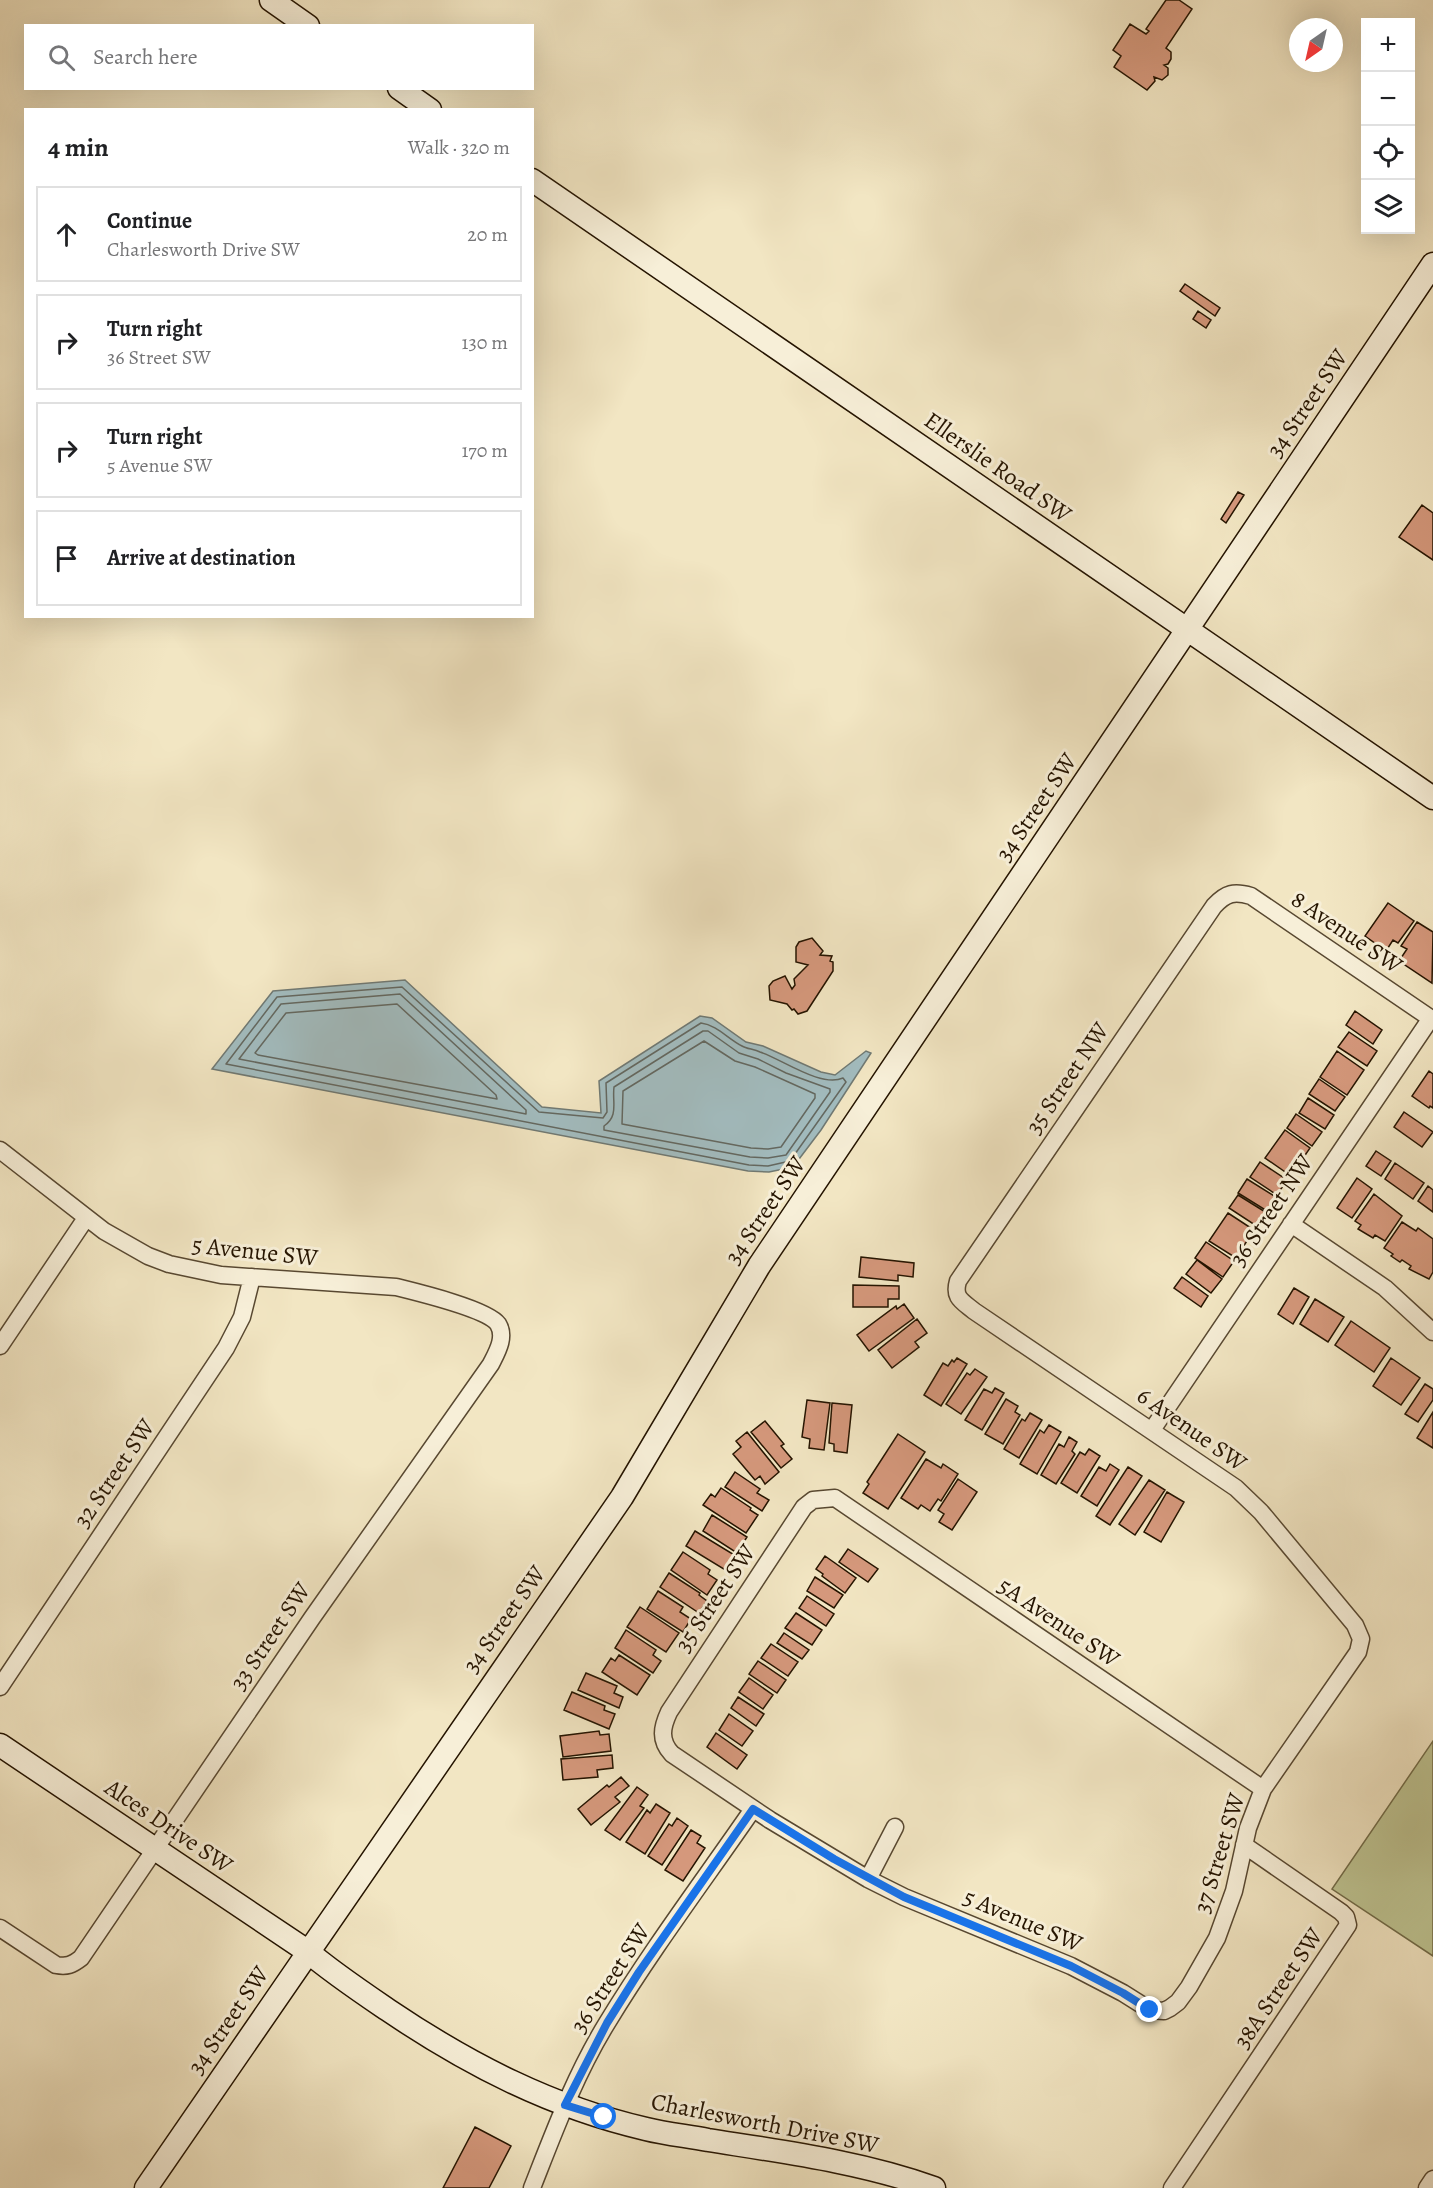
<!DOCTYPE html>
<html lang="en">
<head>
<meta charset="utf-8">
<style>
  :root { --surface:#fff; --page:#f2f2f2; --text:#202124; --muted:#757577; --line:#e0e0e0 }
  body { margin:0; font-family:Alegreya,serif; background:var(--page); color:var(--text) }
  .controls { position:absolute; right:18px; top:18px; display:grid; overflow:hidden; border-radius:0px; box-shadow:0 6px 24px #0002 }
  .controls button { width:54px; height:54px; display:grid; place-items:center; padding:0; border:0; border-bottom:2px solid var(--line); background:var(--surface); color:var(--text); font:30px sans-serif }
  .compass { position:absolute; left:1289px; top:18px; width:54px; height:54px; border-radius:50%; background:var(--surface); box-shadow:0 6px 24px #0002; rotate:214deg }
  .stop { position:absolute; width:18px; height:18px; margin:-14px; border:4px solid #1a73e8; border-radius:50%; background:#fff }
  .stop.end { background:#1a73e8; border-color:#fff; box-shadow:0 2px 6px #0008 }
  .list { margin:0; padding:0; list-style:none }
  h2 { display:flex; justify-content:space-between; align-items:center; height:78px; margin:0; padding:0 24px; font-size:26px }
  h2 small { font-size:20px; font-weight:400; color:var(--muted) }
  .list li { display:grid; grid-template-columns:39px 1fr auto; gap:18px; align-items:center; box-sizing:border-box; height:96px; margin:0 12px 12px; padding:0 12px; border:2px solid var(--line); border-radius:0px }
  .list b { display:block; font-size:22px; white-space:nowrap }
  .list p { margin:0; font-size:20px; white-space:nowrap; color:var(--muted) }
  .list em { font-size:20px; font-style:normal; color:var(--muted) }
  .icon { flex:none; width:33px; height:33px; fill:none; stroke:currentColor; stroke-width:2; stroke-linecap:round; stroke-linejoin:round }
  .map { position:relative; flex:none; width:1433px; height:2188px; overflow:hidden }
  .search { position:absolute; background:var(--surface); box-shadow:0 6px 24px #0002; left:24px; top:24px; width:510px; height:66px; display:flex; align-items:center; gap:15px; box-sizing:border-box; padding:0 21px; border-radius:0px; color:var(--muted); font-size:22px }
  .panel { position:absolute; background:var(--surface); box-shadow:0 6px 24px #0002; left:24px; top:108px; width:510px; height:510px; border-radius:0px }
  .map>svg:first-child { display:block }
  .green { fill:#bec492; stroke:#726c49; stroke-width:1.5 }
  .water { fill:#a2bcbf; stroke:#707973; stroke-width:1.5 }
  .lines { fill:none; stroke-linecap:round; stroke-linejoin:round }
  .shore { stroke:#646860; stroke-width:1.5 }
  .building { fill:#d5987c; stroke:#251400; stroke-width:1.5 }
  .street-casing { stroke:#584831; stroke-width:19 }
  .secondary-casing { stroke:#251400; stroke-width:25 }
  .street { stroke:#f7efd8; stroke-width:16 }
  .secondary { stroke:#f7efd8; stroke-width:22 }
  .route { stroke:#1a73e8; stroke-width:8 }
  .labels { text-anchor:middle; stroke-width:6; stroke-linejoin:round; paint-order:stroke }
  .street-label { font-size:24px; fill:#251400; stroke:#f7efd8 }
</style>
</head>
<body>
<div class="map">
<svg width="1433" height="2188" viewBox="0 0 1433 2188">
  <rect width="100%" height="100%" fill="#f2e6c3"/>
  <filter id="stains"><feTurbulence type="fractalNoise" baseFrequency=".00333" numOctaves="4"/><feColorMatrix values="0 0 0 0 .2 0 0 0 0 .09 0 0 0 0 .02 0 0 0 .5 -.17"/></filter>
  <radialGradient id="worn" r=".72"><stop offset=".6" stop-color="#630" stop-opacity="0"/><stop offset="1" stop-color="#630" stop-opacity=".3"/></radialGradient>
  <path class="green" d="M1433 1741V1956L1332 1889Z"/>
  <path class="water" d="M405 980 542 1107 601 1113 599 1081 700 1016 712 1018 746 1042 763 1046 821 1072 835 1075 866 1051 871 1053 821 1130 793 1167 769 1172 748 1171 212 1069 273 991Z"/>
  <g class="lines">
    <path class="shore" d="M402 987 539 1112 603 1118 607 1112 606 1083 701 1023C717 1025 728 1039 742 1046 747 1049 754 1049 760 1052 782 1059 821 1088 843 1078L846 1082 790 1161 768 1166 749 1165 226 1064 277 997Z
      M400 994 526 1110V1114L239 1059 281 1004Z
      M397 1004 496 1095 497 1099 258 1055 255 1053 286 1013Z
      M703 1031H708L739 1053 758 1059 786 1073 830 1089V1092L786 1155 768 1158 750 1157 604 1130V1126C619 1116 612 1102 614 1087Z
      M704 1041 735 1061 755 1067 815 1094V1098L781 1147 768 1149 751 1148 622 1124 623 1091Z"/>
  </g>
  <path class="building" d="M1166 0H1179L1192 9 1166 48 1171 52V59L1168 64 1164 65 1168 68V75L1162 80 1154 77 1155 81 1147 90 1114 67 1121 56 1113 50 1130 24 1146 34 1149 31 1146 29Z
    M1185 284 1220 308 1215 316 1180 291Z
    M1198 311 1211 320 1206 328 1193 319Z
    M1238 492 1244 495 1226 523 1221 519Z
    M1422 505 1433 513V560L1399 537Z
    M1388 903 1414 921 1398 943 1393 940 1386 951 1365 936Z
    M1417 922 1433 932 1432 983 1399 961 1407 949 1401 946Z
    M812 938 823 951 820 955 832 956 830 961 833 962V971L807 1011 798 1014 794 1009 792 1010 787 1004 770 1000 769 986 773 981 785 976 792 989 795 985 794 979 808 965 796 962V947L799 942Z
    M1355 1011 1382 1030 1373 1044 1346 1025Z
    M1349 1032 1377 1051 1367 1066 1338 1047Z
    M1337 1051 1364 1070 1347 1095 1320 1077Z
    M1429 1071 1433 1074V1108L1430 1106 1429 1108 1412 1096Z
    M1319 1079 1345 1097 1335 1111 1309 1094Z
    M1308 1098 1334 1115 1325 1129 1299 1113Z
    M1404 1112 1433 1132 1422 1147 1394 1127Z
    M1296 1114 1322 1132 1312 1146 1287 1128Z
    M1285 1130 1310 1148 1291 1176 1265 1158Z
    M1376 1151 1391 1161 1381 1176 1366 1166Z
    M1260 1162 1287 1180 1277 1195 1250 1177Z
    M1395 1163 1424 1183 1413 1199 1385 1179Z
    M1357 1178 1372 1189 1352 1218 1337 1208Z
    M1247 1179 1276 1197 1267 1211 1238 1193Z
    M1428 1186 1433 1190V1212L1418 1201Z
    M1374 1194 1402 1216 1385 1241 1375 1235 1373 1238 1358 1229 1361 1225 1355 1221Z
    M1238 1195 1267 1213 1258 1227 1229 1208Z
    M1228 1213 1254 1230 1236 1258 1209 1241Z
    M1402 1222 1416 1231 1418 1228 1433 1239V1272L1429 1279 1409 1269 1411 1266 1402 1260 1400 1262 1391 1256 1393 1254 1384 1248Z
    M1206 1242 1234 1261 1223 1277 1195 1258Z
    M861 1257 914 1263 913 1277 898 1275V1281L859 1277Z
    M1197 1260 1222 1279 1211 1293 1186 1274Z
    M1182 1277 1208 1296 1201 1307 1174 1288Z
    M853 1285 899 1286V1299H888V1307H853Z
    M1294 1288 1309 1297 1293 1324 1278 1314Z
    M1315 1299 1344 1317 1328 1342 1300 1324Z
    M904 1304 914 1318 869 1351 857 1335 896 1306 897 1309Z
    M917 1319 927 1333 915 1342 919 1347 892 1368 878 1350Z
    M1351 1321 1390 1348 1374 1372 1335 1345Z
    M957 1358 967 1364 941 1406 924 1395 943 1363 948 1366 952 1360 954 1362Z
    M1391 1358 1420 1378 1401 1405 1373 1386Z
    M975 1369 987 1377 961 1414 946 1404 967 1373 970 1375Z
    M1425 1384 1433 1389V1400L1418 1422 1405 1414Z
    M995 1388 1004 1393 982 1430 965 1420 984 1389 992 1393Z
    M1006 1399 1018 1406 1015 1412 1020 1415 1003 1444 985 1434Z
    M807 1400 830 1403 824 1450 809 1448 810 1439 802 1437Z
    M832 1403 852 1405 847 1453 834 1451V1444L829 1443Z
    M1433 1412V1448L1417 1438Z
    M1030 1413 1042 1420 1019 1458 1004 1449 1022 1419 1025 1421Z
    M765 1421 784 1444 781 1446 792 1459 781 1468 751 1432Z
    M1049 1425 1061 1432 1037 1474 1020 1464 1040 1430 1044 1433Z
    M747 1432 779 1472 765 1484 760 1476 755 1480 733 1454 741 1447 736 1441Z
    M898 1434 925 1452 888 1509 863 1493 869 1484 867 1482Z
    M1069 1437 1077 1442 1072 1451 1075 1454 1056 1484 1041 1475 1059 1444 1064 1447Z
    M1089 1449 1100 1456 1077 1493 1061 1483 1080 1452 1085 1455Z
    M926 1459 941 1468 943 1464 958 1474 941 1501 938 1499 930 1511 921 1505 918 1509 901 1498Z
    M1110 1464 1119 1470 1097 1506 1081 1496 1099 1467 1106 1471Z
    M1128 1467 1142 1476 1110 1525 1096 1516Z
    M735 1472 760 1489 757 1493 769 1500 762 1511 725 1487Z
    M958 1479 977 1492 952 1530 939 1522 944 1514 938 1510Z
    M1149 1480 1165 1490 1135 1535 1119 1524Z
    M721 1488 751 1508 750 1510 758 1515 746 1533 703 1505 711 1494 715 1497Z
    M1167 1492 1184 1502 1161 1542 1144 1532Z
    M712 1515 747 1537 737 1553 703 1531Z
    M695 1531 736 1556 727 1571 686 1546Z
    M848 1549 878 1569 868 1582 839 1562Z
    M683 1552 710 1570 708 1574 717 1580 707 1595 671 1570Z
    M825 1556 856 1578 845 1593 822 1576 823 1574 816 1569Z
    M669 1573 700 1593 699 1595 707 1601 699 1613 660 1587Z
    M815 1577 843 1595 834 1608 807 1591Z
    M658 1591 683 1607 680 1612 691 1619 683 1632 647 1609Z
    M807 1596 834 1614 826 1626 799 1608Z
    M640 1607 679 1633 666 1652 627 1627Z
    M796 1613 822 1630 812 1645 785 1628Z
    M626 1630 656 1650 653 1655 661 1661 653 1673 615 1648Z
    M784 1633 809 1650 802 1659 777 1643Z
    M771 1644 798 1662 788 1676 761 1658Z
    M619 1655 650 1675 637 1695 602 1672 611 1658 615 1661Z
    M758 1661 786 1680 777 1693 749 1674Z
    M586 1673 617 1686 614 1693 623 1697 619 1708 578 1690Z
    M749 1678 773 1695 763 1709 739 1692Z
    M572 1692 605 1706 604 1710 615 1714 609 1729 564 1710Z
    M738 1697 764 1714 756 1726 731 1708Z
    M729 1714 753 1731 742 1746 719 1730Z
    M599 1731 600 1735 609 1734 611 1751 563 1757 560 1736Z
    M716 1733 747 1755 737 1769 707 1747Z
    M612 1755 613 1768 597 1770 598 1777 563 1780 561 1759Z
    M621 1777 629 1786 615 1797 620 1802 591 1825 578 1809 607 1785 609 1787Z
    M637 1787 648 1795 640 1806 644 1808 620 1840 605 1830Z
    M656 1804 670 1813 645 1854 626 1842 647 1810 650 1813Z
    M677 1818 688 1826 662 1865 648 1856 669 1824 672 1826Z
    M691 1830 701 1836 697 1843 705 1848 683 1881 665 1870Z
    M475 2127 511 2146 489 2188H443Z"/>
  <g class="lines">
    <defs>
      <path id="street" d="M0 1150 104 1231 148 1256 169 1264 221 1275 396 1287C416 1292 487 1309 498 1324 506 1337 497 1352 491 1364L312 1618 81 1958C72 1965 67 1967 56 1965L0 1928
        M1291 1224 1385 1288 1433 1332
        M0 1346 86 1218
        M1152 1430 1431 1018
        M0 1687 226 1348 242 1317 252 1277
        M1263 1789 835 1498 813 1500 804 1507 669 1712C662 1727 659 1740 672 1754L770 1820 868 1879 904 1897 1071 1966 1123 1993 1150 2010 1164 2011 1170 2008 1178 2002 1189 1987 1217 1938 1234 1891 1248 1828 1263 1789 1358 1652 1361 1639 1355 1625 1261 1512 1236 1488 974 1311C962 1301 953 1298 958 1281L1214 906C1226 893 1234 891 1251 896L1433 1020
        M868 1879 895 1827
        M532 2188C554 2132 575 2075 607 2023 652 1949 704 1880 753 1809
        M1172 2188 1348 1925 1346 1917 1341 1912 1244 1845
        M1427 2188 1433 2179"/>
      <path id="secondary" d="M271 0 308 26
        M399 88 430 110
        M532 180 1433 798
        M0 1745 307 1951C333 1973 360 1991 388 2010 468 2064 551 2107 646 2129 666 2134 687 2136 708 2140 784 2152 862 2162 934 2188
        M146 2188 622 1497 759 1266 1433 264"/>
    </defs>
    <use href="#street" class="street-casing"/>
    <use href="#secondary" class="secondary-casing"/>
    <use href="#street" class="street"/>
    <use href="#secondary" class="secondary"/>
  </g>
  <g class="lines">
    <path class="route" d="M604 2117 565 2105 607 2023 639 1972 753 1809 834 1859 904 1897 1071 1966 1123 1993 1150 2010"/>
  </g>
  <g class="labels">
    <g class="street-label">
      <text transform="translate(1307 403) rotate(-56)" y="8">34 Street SW</text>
      <text transform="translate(998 467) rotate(35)" y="8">Ellerslie Road SW</text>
      <text transform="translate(1036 807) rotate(-56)" y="8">34 Street SW</text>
      <text transform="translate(1347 932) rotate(34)" y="8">8 Avenue SW</text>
      <text transform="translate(1067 1078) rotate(-56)" y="8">35 Street NW</text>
      <text transform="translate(765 1210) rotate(-56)" y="8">34 Street SW</text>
      <text transform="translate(1271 1210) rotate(-56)" y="8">36 Street NW</text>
      <text transform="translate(255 1251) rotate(6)" y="8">5 Avenue SW</text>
      <text transform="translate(1192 1429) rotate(35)" y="8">6 Avenue SW</text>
      <text transform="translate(114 1473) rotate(-56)" y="8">32 Street SW</text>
      <text transform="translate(715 1598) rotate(-56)" y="8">35 Street SW</text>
      <text transform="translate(504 1619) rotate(-55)" y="8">34 Street SW</text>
      <text transform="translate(1059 1622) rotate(34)" y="8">5A Avenue SW</text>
      <text transform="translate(270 1636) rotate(-56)" y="8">33 Street SW</text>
      <text transform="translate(169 1826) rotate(34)" y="8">Alces Drive SW</text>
      <text transform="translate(1219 1853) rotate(-73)" y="8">37 Street SW</text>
      <text transform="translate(1023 1920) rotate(23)" y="8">5 Avenue SW</text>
      <text transform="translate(610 1978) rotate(-57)" y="8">36 Street SW</text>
      <text transform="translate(1278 1988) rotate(-56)" y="8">38A Street SW</text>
      <text transform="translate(228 2020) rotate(-56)" y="8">34 Street SW</text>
      <text transform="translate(765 2123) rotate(11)" y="8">Charlesworth Drive SW</text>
    </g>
  </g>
  <rect width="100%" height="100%" filter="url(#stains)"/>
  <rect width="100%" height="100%" fill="url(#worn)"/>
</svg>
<div class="controls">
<button>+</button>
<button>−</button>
<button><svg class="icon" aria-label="locate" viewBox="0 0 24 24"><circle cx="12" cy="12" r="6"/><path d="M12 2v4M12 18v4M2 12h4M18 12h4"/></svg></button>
<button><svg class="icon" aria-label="layers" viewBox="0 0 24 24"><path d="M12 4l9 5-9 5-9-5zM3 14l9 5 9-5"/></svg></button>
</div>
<svg class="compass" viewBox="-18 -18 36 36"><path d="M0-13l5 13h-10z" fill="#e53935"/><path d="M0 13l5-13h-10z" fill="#757577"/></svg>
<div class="stop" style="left:604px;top:2117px"></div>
<div class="stop end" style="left:1150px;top:2010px"></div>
<div class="search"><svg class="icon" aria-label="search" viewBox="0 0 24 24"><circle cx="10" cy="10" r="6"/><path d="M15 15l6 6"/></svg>Search here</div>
<section class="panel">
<h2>4 min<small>Walk · 320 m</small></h2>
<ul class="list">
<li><svg class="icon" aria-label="ahead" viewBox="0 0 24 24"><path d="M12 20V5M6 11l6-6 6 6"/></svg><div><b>Continue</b><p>Charlesworth Drive SW</p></div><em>20 m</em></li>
<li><svg class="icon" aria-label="right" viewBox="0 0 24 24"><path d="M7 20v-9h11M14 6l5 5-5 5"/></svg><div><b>Turn right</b><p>36 Street SW</p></div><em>130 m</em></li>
<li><svg class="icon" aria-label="right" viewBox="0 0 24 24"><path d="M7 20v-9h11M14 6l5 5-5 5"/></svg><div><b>Turn right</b><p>5 Avenue SW</p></div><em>170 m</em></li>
<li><svg class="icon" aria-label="arrive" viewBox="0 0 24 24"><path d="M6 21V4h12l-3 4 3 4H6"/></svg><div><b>Arrive at destination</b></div></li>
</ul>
</section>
</div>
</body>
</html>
